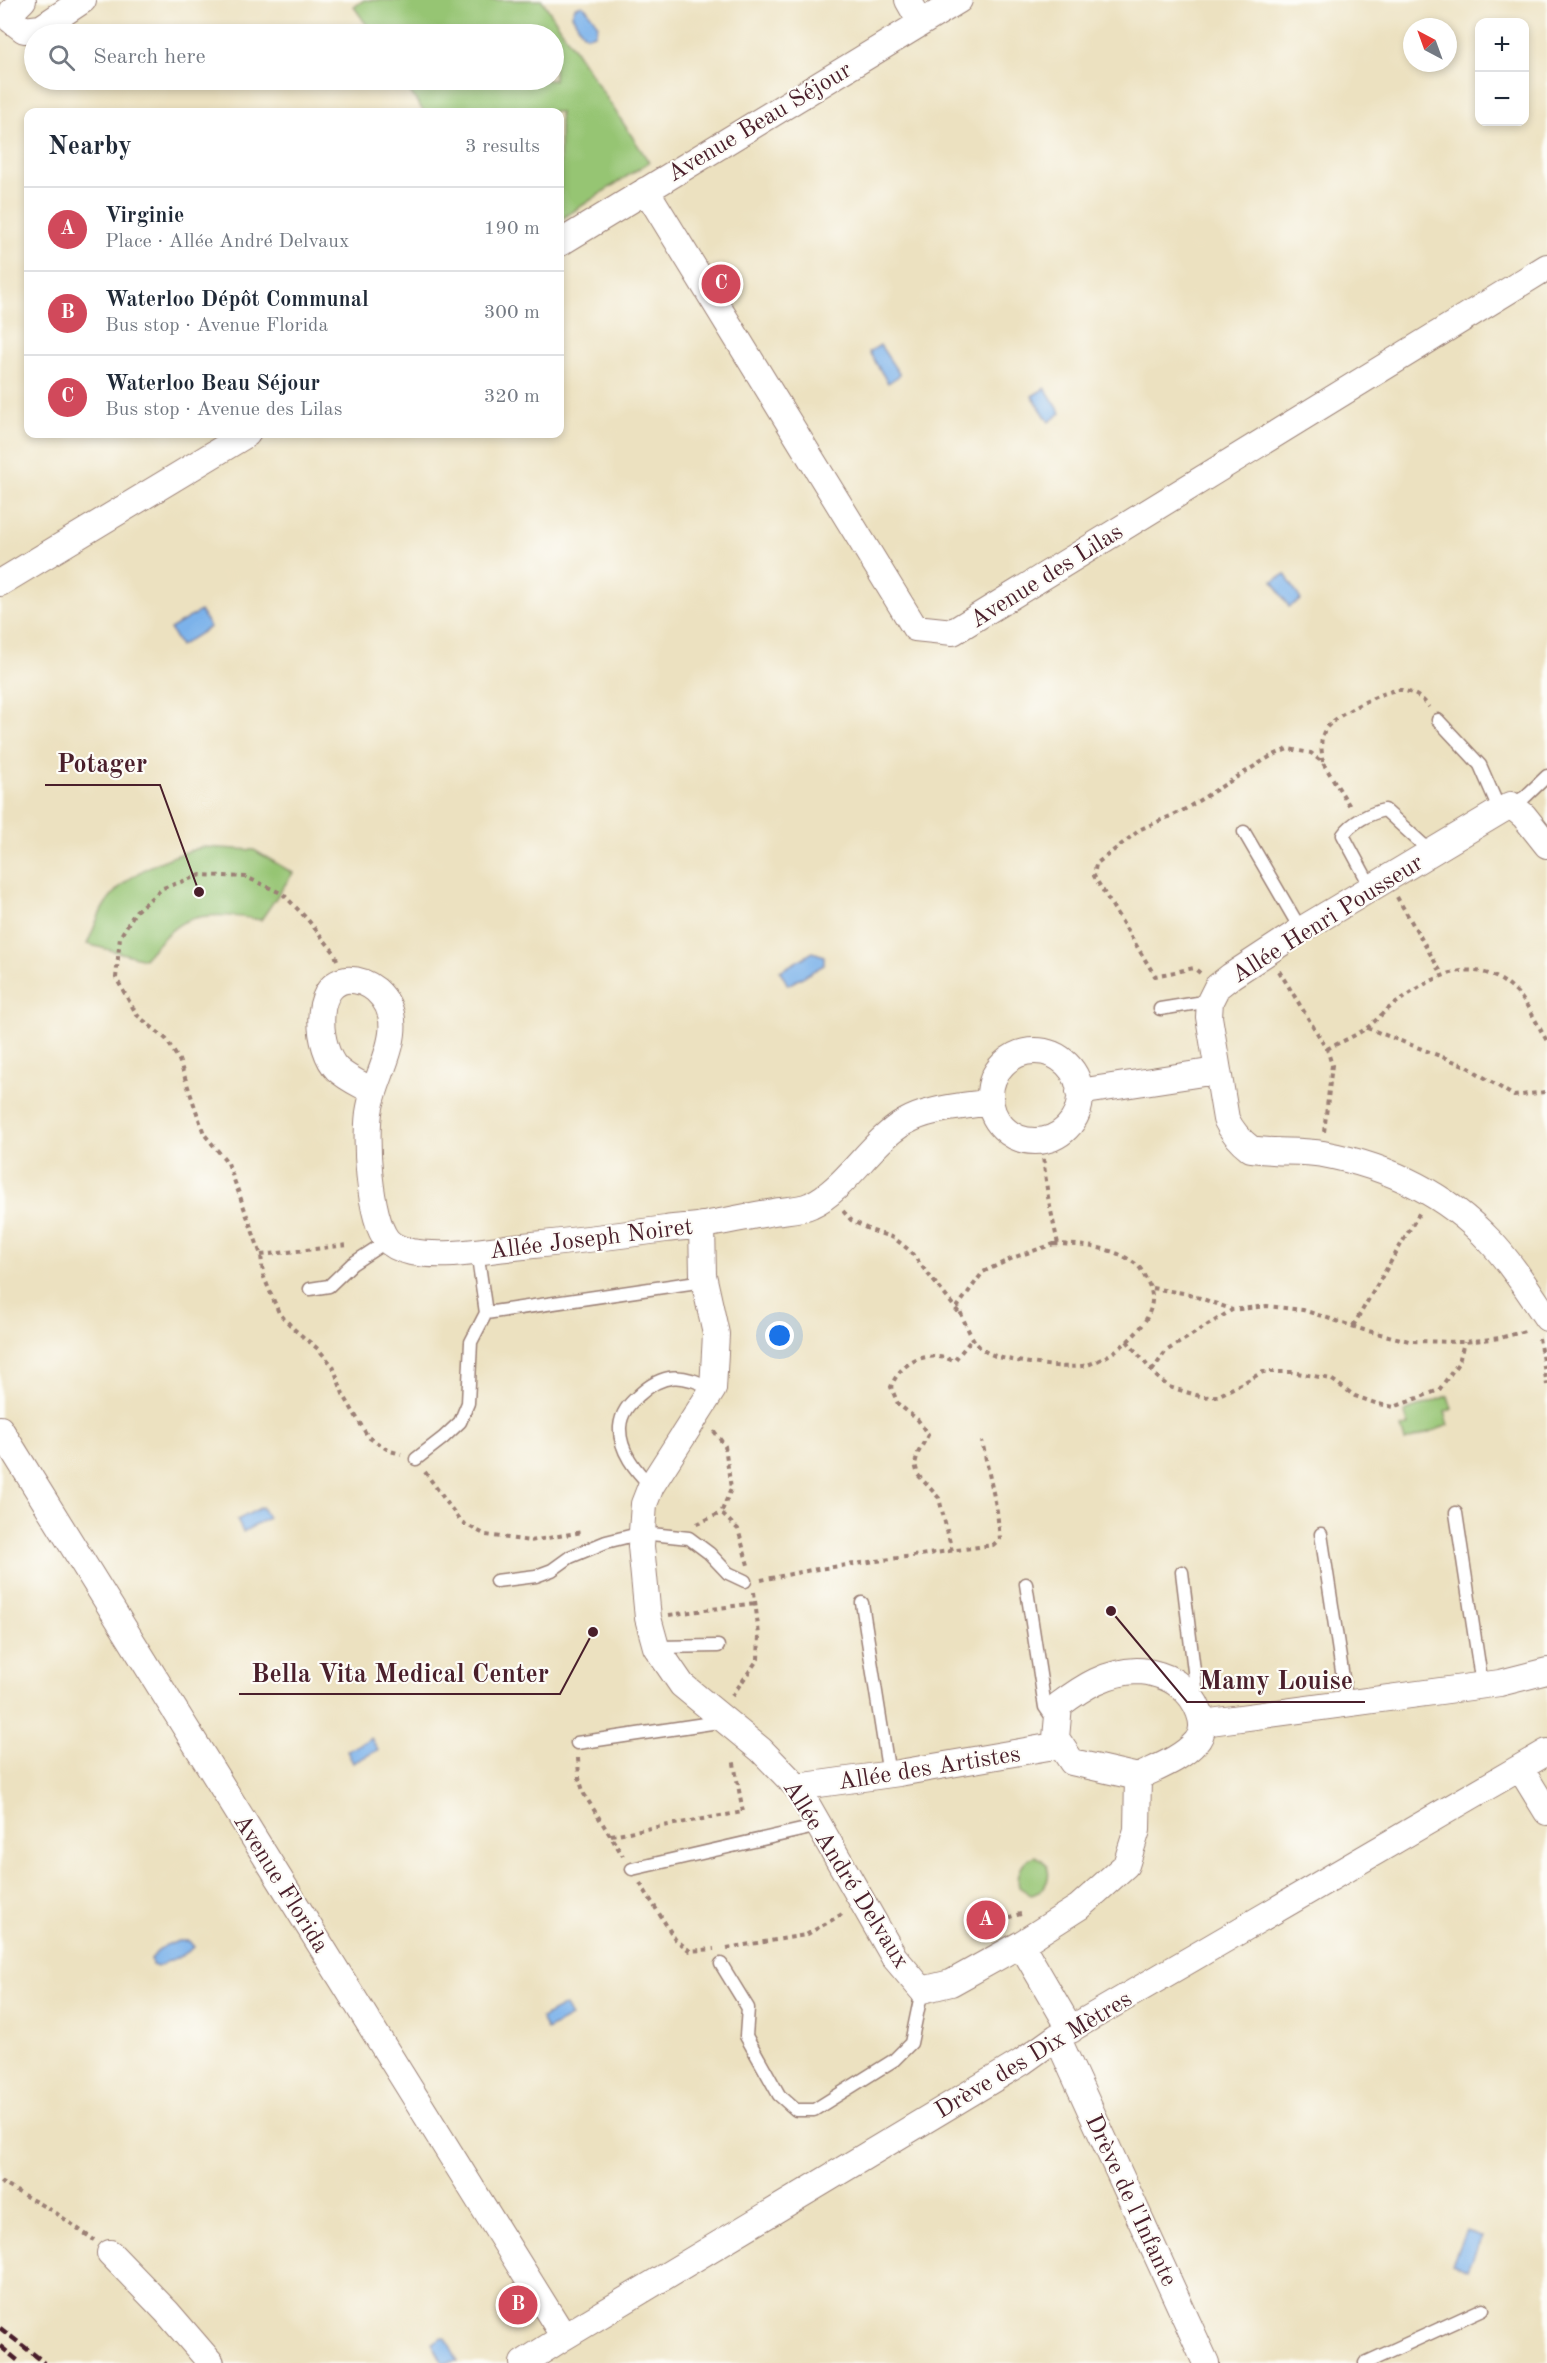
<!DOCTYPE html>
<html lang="en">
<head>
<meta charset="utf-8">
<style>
  :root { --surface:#fff; --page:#f6f6f7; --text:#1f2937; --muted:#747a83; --line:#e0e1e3; --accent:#d1495b }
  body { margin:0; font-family:"Old Standard TT",serif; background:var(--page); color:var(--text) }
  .controls { position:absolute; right:18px; top:18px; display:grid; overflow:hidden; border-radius:12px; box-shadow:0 3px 9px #0003 }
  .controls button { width:54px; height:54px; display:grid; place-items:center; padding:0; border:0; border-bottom:2px solid var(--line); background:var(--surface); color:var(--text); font:30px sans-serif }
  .compass { position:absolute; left:1403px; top:18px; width:54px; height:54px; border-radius:50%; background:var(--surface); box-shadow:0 3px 9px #0003; rotate:319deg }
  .you { position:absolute; left:780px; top:1336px; width:21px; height:21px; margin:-15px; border:4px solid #fff; border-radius:50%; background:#1a73e8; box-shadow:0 0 0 9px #1a73e833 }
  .badge { display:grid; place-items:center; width:39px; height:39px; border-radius:50%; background:var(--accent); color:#fff; font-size:20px; font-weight:700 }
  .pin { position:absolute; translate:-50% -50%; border:3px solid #fff; box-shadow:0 2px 6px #0006 }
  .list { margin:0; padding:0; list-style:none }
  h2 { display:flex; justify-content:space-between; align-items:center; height:78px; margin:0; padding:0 24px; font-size:26px }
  h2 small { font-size:20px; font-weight:400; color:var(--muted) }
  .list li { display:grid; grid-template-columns:39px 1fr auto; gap:18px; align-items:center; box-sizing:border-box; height:84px; padding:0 24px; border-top:2px solid var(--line) }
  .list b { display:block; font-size:22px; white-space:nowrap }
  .list p { margin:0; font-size:20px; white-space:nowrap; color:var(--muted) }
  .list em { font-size:20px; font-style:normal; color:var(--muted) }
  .icon { flex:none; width:33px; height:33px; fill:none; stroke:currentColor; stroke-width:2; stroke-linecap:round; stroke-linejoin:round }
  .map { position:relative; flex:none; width:1547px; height:2363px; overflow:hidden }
  .search { position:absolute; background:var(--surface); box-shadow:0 3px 9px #0003; left:24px; top:24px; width:540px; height:66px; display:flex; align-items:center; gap:15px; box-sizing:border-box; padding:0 21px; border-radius:33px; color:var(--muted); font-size:22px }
  .panel { position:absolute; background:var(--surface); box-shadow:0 3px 9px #0003; left:24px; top:108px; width:540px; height:330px; border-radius:12px }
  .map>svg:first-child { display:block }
  .green { fill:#96c573; stroke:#70724f; stroke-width:1.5 }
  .water { fill:#7bb2ea; stroke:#62688a; stroke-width:1.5 }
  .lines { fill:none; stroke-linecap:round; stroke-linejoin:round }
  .lane-casing { stroke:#9b8076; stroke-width:15 }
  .street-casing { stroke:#9b8076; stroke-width:28 }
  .path { stroke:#9b8076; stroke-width:4; stroke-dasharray:4.5 4.5; stroke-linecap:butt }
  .lane { stroke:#fff; stroke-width:12 }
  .street { stroke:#fff; stroke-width:26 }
  .rail { stroke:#4a1f2b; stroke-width:4.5; stroke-dasharray:9 4.5; stroke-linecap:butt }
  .labels { text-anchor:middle; stroke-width:4.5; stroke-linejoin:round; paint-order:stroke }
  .street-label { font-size:24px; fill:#4a1f2b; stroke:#fdfcf7 }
  .leader { fill:none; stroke:#4a1f2b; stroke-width:2 }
  .callout-dot { fill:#4a1f2b; stroke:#fdfcf7; stroke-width:2 }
  .callout-label { font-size:26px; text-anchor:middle; font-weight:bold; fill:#4a1f2b; stroke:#fdfcf7; stroke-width:4.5; stroke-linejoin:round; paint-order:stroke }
</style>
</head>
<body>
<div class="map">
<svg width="1547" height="2363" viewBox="0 0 1547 2363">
  <rect width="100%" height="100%" fill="#fdfcf7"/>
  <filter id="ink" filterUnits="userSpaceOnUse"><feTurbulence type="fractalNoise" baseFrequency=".0167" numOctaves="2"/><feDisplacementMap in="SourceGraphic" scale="12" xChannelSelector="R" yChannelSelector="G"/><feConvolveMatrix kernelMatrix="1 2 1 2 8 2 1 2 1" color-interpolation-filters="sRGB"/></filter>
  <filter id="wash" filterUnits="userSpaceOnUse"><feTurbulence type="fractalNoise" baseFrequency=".008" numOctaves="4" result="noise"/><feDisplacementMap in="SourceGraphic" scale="24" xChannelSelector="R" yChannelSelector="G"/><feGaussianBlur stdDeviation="1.35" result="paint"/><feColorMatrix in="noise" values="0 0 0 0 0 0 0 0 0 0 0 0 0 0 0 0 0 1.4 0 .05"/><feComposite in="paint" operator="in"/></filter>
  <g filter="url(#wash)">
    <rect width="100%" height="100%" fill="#ece1c0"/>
    <path class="green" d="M364 0H542L649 162 560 220V112H424L402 80H554V34H373L354 7Z
      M202 847 254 850 293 873 261 920C238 916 208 912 186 921 171 927 154 948 144 959L87 944C93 932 97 917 104 906 125 872 166 858 202 847Z
      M1448 1396 1452 1409 1445 1412 1449 1425 1405 1441 1401 1428 1409 1425 1404 1412Z
      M1035 1856C1056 1864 1051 1890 1031 1895L1019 1887C1016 1873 1022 1861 1035 1856Z"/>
    <path class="water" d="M582 5 586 8 598 25 595 34 588 36 583 34 572 15 575 7Z
      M880 345 900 375 888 383 869 352Z
      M1045 388 1061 413 1049 422 1032 396Z
      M1285 574 1301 600 1289 607 1273 581Z
      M200 611 210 627 180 646 170 629Z
      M813 952 824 956V965L788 985 780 971Z
      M262 1507 268 1518 243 1532 237 1520Z
      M371 1738 378 1750 353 1763 347 1751Z
      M178 1941H189L194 1947C186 1956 168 1960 157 1967L152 1965 151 1959 159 1949Z
      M565 2005 571 2017 547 2030 541 2018Z
      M1466 2230 1482 2237 1468 2270 1452 2263Z
      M443 2337 446 2338 458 2361 443 2363 432 2343Z"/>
  </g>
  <g filter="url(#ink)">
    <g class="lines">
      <defs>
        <path id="lane" d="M1438 720 1480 765 1500 811
          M1511 805 1525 797 1547 776
          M1244 832 1301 930
          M1371 887 1343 835C1352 822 1370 813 1385 810L1432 853
          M1160 1009 1210 1001
          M310 1289 329 1286 352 1264 387 1241
          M486 1313 704 1281
          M416 1459 443 1438 460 1422 468 1403 471 1342 486 1313 477 1251
          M651 1486C636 1471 619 1451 620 1427 621 1413 629 1404 638 1396 663 1372 683 1373 713 1389
          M1456 1513 1482 1685
          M1321 1534 1347 1704
          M1182 1572 1196 1687 1194 1699
          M496 1581 536 1576 552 1570 570 1557 606 1542 642 1533 689 1538 709 1553 728 1573 745 1581
          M1026 1584 1045 1707 1054 1720
          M862 1603 889 1775
          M657 1647 718 1646
          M577 1743 725 1721
          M632 1869 819 1826
          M721 1964 748 2008 746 2036 779 2095 796 2110H814L894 2060 911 2043 922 1990
          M1365 2363 1483 2309"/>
        <path id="street" d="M908 0 921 23
          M11 20 24 30 41 28 83 0
          M11 20 13 10 23 0
          M646 190 915 628 953 632 1547 267
          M560 243 959 0
          M0 583 247 434
          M1547 845 1524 816 1511 805 1500 811 1301 930 1231 976 1217 987 1210 1001 1209 1017 1226 1119C1232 1132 1239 1140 1251 1149 1275 1153 1300 1150 1323 1154 1387 1166 1446 1194 1490 1241 1512 1264 1529 1292 1547 1318
          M990 1096a45 45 0 1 1 90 0a45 45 0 1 1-90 0Z
          M374 1092C362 1085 346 1078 337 1069 318 1050 311 986 346 980 358 979 367 983 376 990 413 1023 377 1069 370 1107 364 1134 369 1218 387 1240 392 1246 403 1250 411 1252 445 1258 480 1251 514 1247 565 1242 615 1236 666 1229 678 1227 691 1227 704 1225 727 1221 750 1216 774 1212 785 1210 801 1210 811 1205 846 1189 871 1141 905 1122 929 1108 962 1107 990 1102
          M1079 1092 1216 1071
          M702 1225 703 1275 716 1334 713 1389 651 1486 644 1504 641 1546 648 1618 656 1647 682 1685 761 1750 797 1787 894 1957 922 1990 951 1983 1021 1944 1071 2030
          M0 1429 564 2337
          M1203 1723 1500 1683 1547 1671
          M1520 1768 1547 1812
          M797 1787 899 1773 1060 1745
          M1021 1944 1079 1907 1126 1865 1137 1830 1138 1777 1072 1762 1056 1738 1059 1705C1083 1687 1106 1672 1137 1671 1150 1671 1170 1677 1180 1686 1195 1697 1211 1726 1196 1742 1181 1759 1158 1767 1138 1777
          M1057 2037 1206 2363
          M110 2253 167 2312 211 2363
          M523 2363 564 2337 1022 2062 1057 2037 1547 1752"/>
      </defs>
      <use href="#lane" class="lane-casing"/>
      <use href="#street" class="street-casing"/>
      <path class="path" d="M1323 762C1322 752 1319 740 1325 730 1333 716 1386 688 1402 690 1414 693 1422 697 1429 707
        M1397 897 1442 974
        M337 960 334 952 308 920 283 894 246 877 201 875 163 888 136 911 120 937 116 978 137 1015 166 1039 179 1060 204 1134 228 1163 261 1255 263 1275 279 1313 295 1330 318 1349 333 1366 343 1394 368 1437 390 1451 401 1454
        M1279 971 1327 1049 1332 1065 1324 1132
        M1200 973 1194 968 1155 976 1094 876 1096 864 1141 829 1182 811 1271 756 1288 749 1311 753 1323 763 1351 808
        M1367 1028 1466 1066 1514 1096 1545 1092
        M1327 1049C1340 1042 1356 1036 1368 1027 1376 1021 1383 1012 1392 1006 1433 976 1475 950 1518 994 1529 1006 1538 1026 1547 1041
        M1041 1141 1048 1197 1058 1244
        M843 1211 851 1220 870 1230 894 1238 909 1250 960 1314
        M1054 1244C1083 1245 1113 1246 1137 1265 1142 1269 1144 1276 1147 1281 1168 1315 1119 1354 1090 1364 1072 1370 1048 1365 1030 1363 979 1355 977 1353 958 1306L983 1272 1015 1257Z
        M261 1255 349 1245
        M1152 1288 1189 1294 1231 1309
        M1353 1326 1420 1212
        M1539 1338 1547 1385
        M1127 1341 1157 1377 1169 1387 1203 1397 1218 1396 1263 1372H1291L1331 1379 1355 1396 1378 1404 1394 1407 1439 1390 1459 1362 1464 1342
        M1152 1371 1166 1351 1232 1310 1267 1306 1303 1310 1364 1330 1409 1341 1464 1342 1500 1338 1528 1330
        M714 1431 725 1446 731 1489 721 1513 738 1529 748 1565
        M425 1472 461 1522 486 1535 530 1541 583 1532
        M697 1524 721 1513
        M952 1551 939 1498 918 1475 915 1464 918 1453 928 1435 918 1420 898 1404 891 1387C901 1360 928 1350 954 1361L972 1339
        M761 1580 811 1570 993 1545 1000 1539 997 1511 982 1441
        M669 1615 755 1603
        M732 1696 758 1659 759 1635 754 1592
        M578 1758 579 1778 584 1794 623 1856
        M611 1835 743 1812 733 1758
        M640 1883 675 1939 690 1951 714 1949
        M988 1935C997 1922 1006 1917 1021 1914
        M727 1948 806 1935 844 1913
        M0 2182 56 2213 94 2240"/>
      <use href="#lane" class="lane"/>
      <use href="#street" class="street"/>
      <path class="rail" d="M0 2328 45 2363
        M0 2346 21 2363"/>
    </g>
  </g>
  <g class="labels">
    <g class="street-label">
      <text transform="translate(759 121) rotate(-31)" y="8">Avenue Beau Séjour</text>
      <text transform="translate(1046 575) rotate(-32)" y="8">Avenue des Lilas</text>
      <text transform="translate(1327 918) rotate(-32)" y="8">Allée Henri Pousseur</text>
      <text transform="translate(591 1238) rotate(-7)" y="8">Allée Joseph Noiret</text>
      <text transform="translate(929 1767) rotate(-9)" y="8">Allée des Artistes</text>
      <text transform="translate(847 1874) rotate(58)" y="8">Allée André Delvaux</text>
      <text transform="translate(282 1883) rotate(58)" y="8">Avenue Florida</text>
      <text transform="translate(1033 2054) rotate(-31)" y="8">Drève des Dix Mètres</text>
      <text transform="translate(1132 2200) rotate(65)" y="8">Drève de l'Infante</text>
    </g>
  </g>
  <path class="leader" d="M199 892L160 785H45M593 1632L560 1694H239M1111 1611L1187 1702H1365"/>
  <g class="callout-dot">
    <circle cx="199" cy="892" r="6"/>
    <circle cx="593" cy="1632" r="6"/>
    <circle cx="1111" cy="1611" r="6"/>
  </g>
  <g class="callout-label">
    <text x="102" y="772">Potager</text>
    <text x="400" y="1682">Bella Vita Medical Center</text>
    <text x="1276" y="1689">Mamy Louise</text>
  </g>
</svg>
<div class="controls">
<button>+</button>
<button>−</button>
</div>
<svg class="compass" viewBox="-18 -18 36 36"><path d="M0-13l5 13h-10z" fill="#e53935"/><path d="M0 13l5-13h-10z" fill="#747a83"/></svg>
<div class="you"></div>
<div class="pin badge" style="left:986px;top:1920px">A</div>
<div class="pin badge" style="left:518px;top:2305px">B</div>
<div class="pin badge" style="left:721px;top:284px">C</div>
<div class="search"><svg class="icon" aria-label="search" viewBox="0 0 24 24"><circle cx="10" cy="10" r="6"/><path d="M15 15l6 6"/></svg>Search here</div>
<section class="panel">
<h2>Nearby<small>3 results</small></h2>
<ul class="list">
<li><span class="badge">A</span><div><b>Virginie</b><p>Place · Allée André Delvaux</p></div><em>190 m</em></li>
<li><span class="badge">B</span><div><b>Waterloo Dépôt Communal</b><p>Bus stop · Avenue Florida</p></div><em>300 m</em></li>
<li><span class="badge">C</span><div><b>Waterloo Beau Séjour</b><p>Bus stop · Avenue des Lilas</p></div><em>320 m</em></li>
</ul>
</section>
</div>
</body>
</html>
